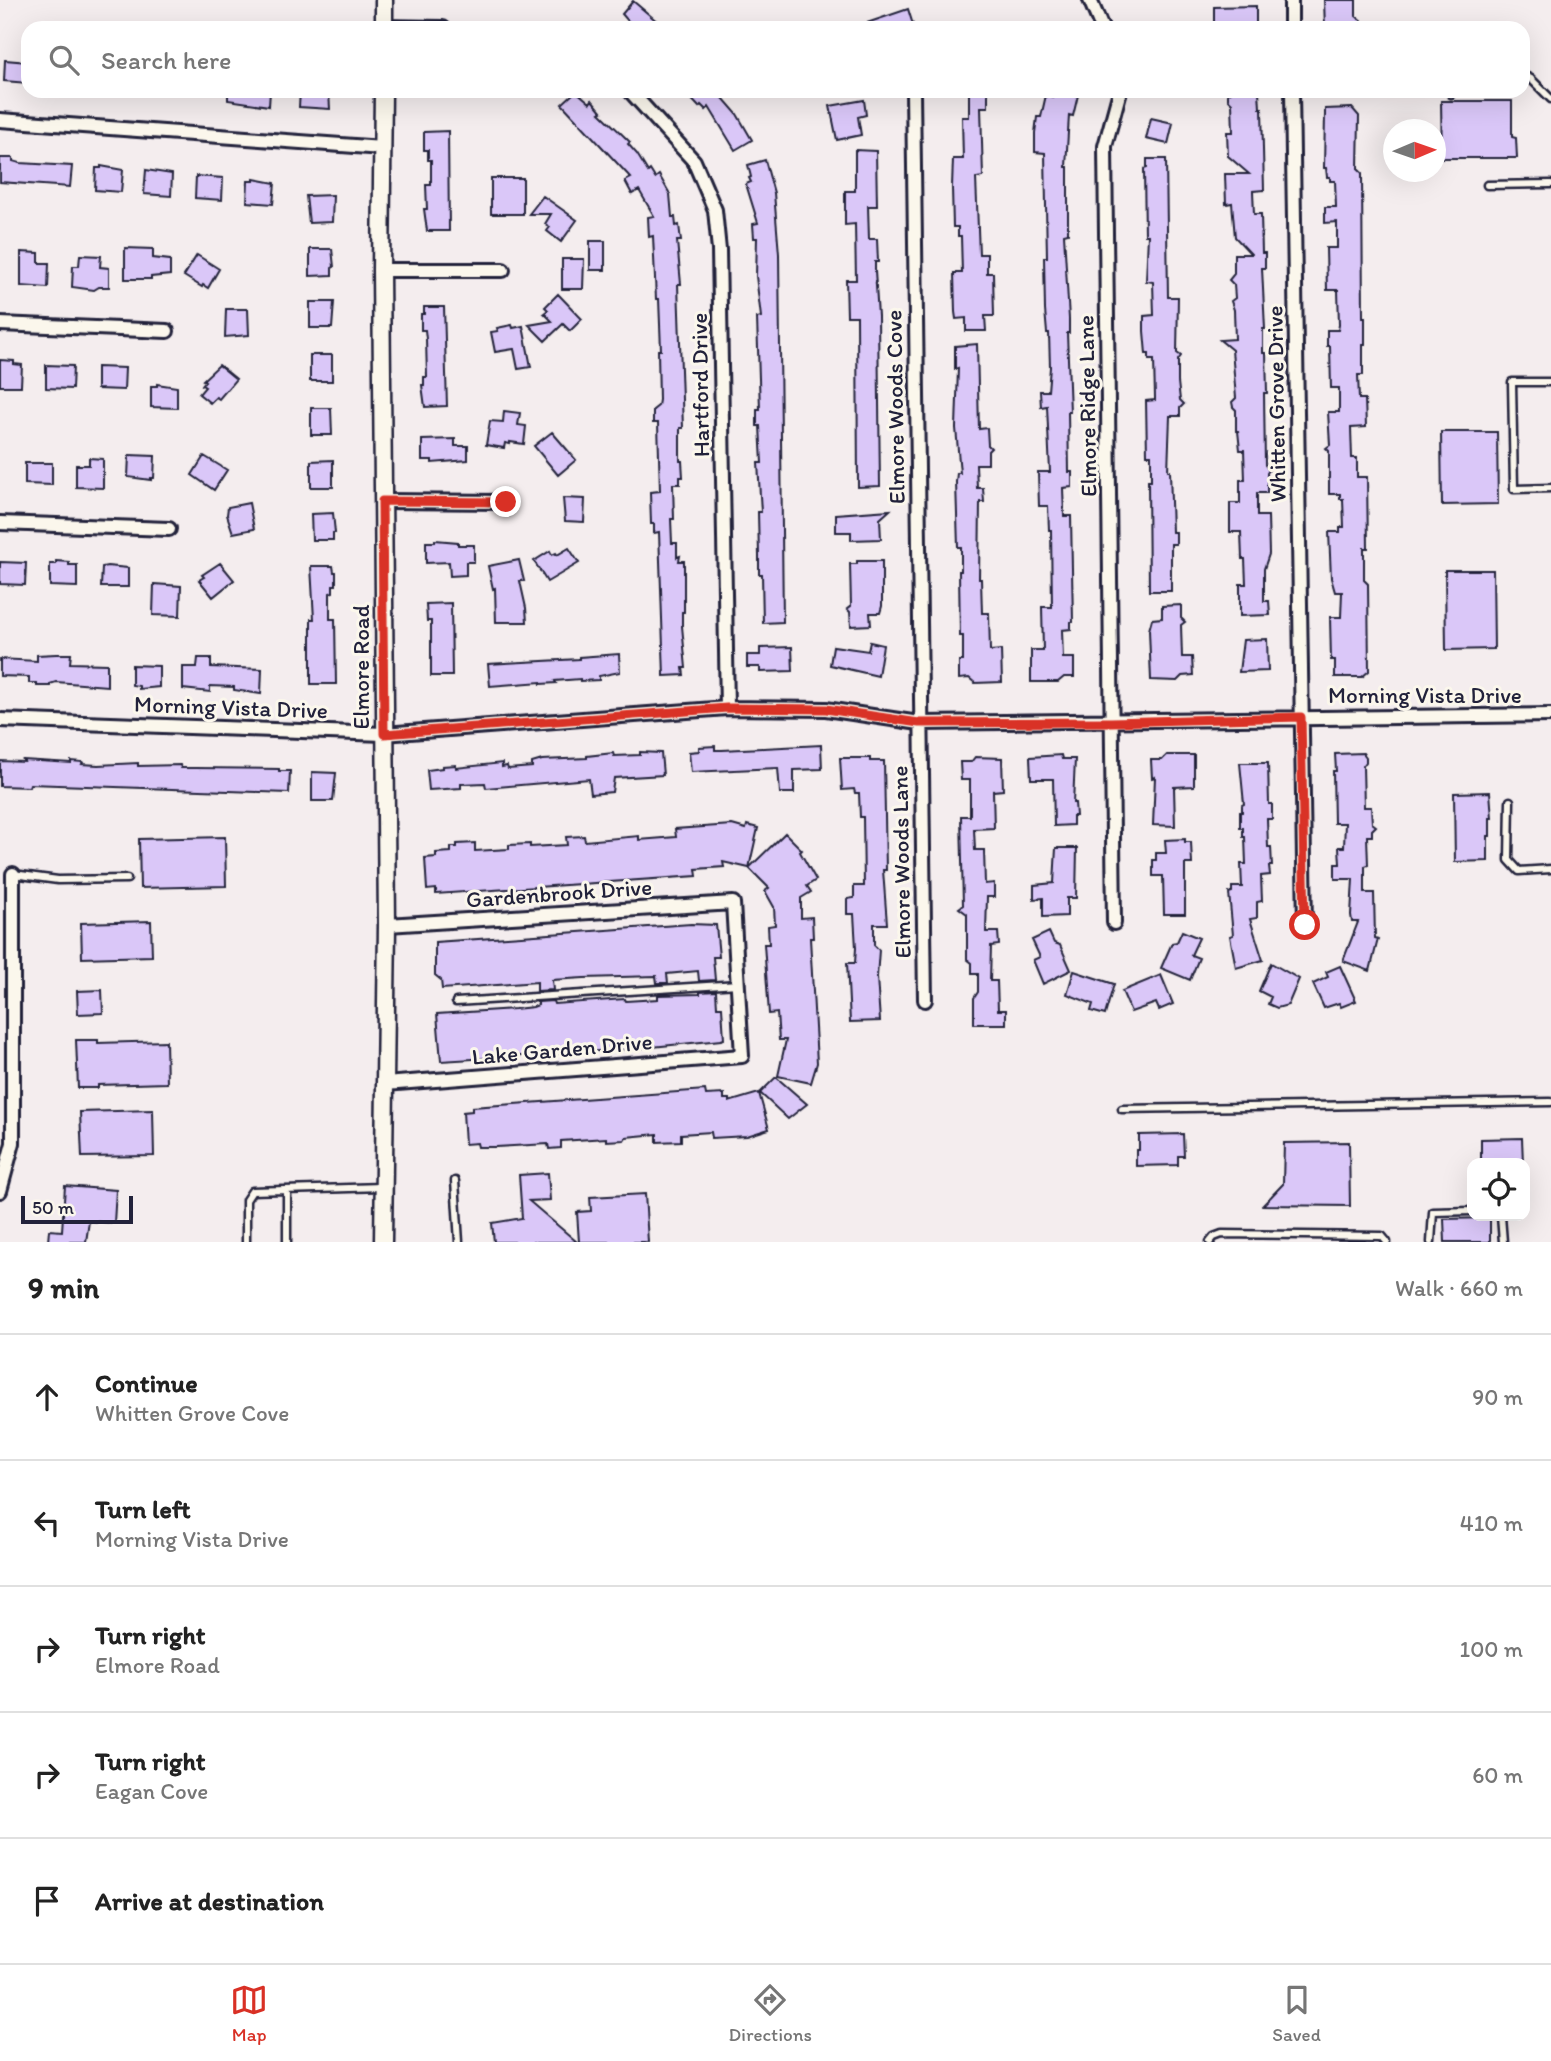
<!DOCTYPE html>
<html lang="en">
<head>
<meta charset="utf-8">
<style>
  :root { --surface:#fff; --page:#f6f6f6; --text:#222; --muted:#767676; --line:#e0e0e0; --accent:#d93025 }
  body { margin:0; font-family:Itim,sans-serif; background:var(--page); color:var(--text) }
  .controls { position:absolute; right:21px; bottom:21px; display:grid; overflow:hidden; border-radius:14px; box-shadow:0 7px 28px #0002 }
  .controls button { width:63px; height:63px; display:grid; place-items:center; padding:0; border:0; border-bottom:2px solid var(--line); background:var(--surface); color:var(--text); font:35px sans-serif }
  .compass { position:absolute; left:1383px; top:119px; width:63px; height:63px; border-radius:50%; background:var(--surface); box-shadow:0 7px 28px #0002; rotate:88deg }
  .scale { position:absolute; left:21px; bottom:18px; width:112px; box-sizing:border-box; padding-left:7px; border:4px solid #22223b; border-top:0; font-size:19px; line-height:24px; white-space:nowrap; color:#22223b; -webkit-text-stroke:5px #fbf7ec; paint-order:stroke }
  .stop { position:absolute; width:21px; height:21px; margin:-16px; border:5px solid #d93025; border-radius:50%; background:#fff }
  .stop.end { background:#d93025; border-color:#fff; box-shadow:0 2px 7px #0008 }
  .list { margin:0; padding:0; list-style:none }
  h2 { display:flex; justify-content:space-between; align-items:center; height:91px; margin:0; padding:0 28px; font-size:30px }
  h2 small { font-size:23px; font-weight:400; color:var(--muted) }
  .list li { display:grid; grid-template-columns:46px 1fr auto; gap:21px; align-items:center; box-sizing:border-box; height:126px; padding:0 28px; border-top:2px solid var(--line) }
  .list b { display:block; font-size:26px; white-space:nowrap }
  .list p { margin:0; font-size:23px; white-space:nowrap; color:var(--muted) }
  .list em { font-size:23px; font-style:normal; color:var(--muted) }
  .icon { flex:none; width:38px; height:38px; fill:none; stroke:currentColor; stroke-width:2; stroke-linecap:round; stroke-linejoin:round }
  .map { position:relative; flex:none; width:1551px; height:1242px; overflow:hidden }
  .search { position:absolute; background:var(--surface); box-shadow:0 7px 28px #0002; left:21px; right:21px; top:21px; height:77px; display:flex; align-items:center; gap:18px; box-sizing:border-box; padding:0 24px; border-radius:21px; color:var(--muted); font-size:26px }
  .sheet { height:721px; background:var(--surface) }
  nav { display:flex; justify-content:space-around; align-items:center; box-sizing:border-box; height:98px; border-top:2px solid var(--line); background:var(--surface); font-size:19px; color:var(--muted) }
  nav a { display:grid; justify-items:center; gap:4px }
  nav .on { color:var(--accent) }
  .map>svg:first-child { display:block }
  .building { fill:#dac7f8; stroke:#22223b; stroke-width:2 }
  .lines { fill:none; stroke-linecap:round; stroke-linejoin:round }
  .service-casing { stroke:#22223b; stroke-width:11 }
  .minor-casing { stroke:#22223b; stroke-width:18 }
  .tertiary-casing { stroke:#22223b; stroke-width:21 }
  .service { stroke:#fbf7ec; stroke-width:6 }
  .minor { stroke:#fbf7ec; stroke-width:12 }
  .tertiary { stroke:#fbf7ec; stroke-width:16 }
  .route { stroke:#d93025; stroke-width:9 }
  .labels { text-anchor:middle; stroke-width:6; stroke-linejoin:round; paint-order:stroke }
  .street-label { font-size:23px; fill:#22223b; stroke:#fbf7ec }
</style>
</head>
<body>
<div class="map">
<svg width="1551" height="1242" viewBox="0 0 1551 1242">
  <rect width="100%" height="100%" fill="#f4edee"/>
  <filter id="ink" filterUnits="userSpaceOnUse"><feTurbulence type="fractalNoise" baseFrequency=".0143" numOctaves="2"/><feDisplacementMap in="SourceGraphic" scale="14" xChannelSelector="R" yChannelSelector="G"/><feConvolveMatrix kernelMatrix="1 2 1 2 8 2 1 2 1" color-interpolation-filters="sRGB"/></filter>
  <g filter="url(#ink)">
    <path class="building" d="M1324 0H1356V16L1362 21 1355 28H1325Z
      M633 1 665 28H634L622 14Z
      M1256 6V28H1214V7Z
      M908 9 914 28H858V26Z
      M5 60 28 62V83L4 81Z
      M228 91H270L269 106 228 100Z
      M300 91 329 92 330 109 299 107Z
      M576 91 590 103 592 100 602 112 600 113 630 142 628 144 637 154 648 172 650 170 655 178 659 175 670 194 672 217H675L676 226 679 225 681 241H677L681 284H678L683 428H680V461H682L683 477H680V484H673L674 519H671L672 543H677V557L680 556 679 561H684V612H682V626L686 668H683L684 675 664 676 659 532 654 533V524H651L650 492 660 491 658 423H653V410L658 406 659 400 658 350H661L659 299H656L653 236 649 237 648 217 654 216 639 190 632 194 625 181 631 178 562 104Z
      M684 91H717L737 114 752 140 735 150 709 107 706 110 701 105 699 107Z
      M969 91H988V107H981L983 177 976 178 979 254H987V273H993L994 316H985L986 331H966V318L956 319 955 312 954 273H962L961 236H958V227H953L952 187 953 159H963L962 117H969Z
      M1056 91H1079L1073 116 1069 115 1066 167H1068V233L1064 234 1069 319V333H1067L1070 412H1068L1069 472H1072V487L1063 488 1064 516H1071L1073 622H1071V629L1062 630 1063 658H1074V677H1064L1058 682H1031V650H1043L1042 607H1052L1051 530H1049L1048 506H1039L1038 472H1050L1047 406 1041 407 1040 391H1048L1050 367 1049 333H1047L1045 310 1044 257H1047L1045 153 1035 152V133L1037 117H1041L1046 95 1054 97Z
      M1232 91H1259L1260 108H1262L1264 190 1253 191 1254 214H1261L1262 253H1265V268H1262L1265 329H1263V353H1266L1267 393H1264L1265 465 1269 470 1267 473V493H1257V516H1268L1269 554 1264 569V601H1269L1270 615 1240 616V584H1246L1245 559H1242L1241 532H1230V503H1240V480H1245L1244 450H1240L1238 431H1236V410L1233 407 1232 402 1236 398 1232 350 1220 340 1235 339 1234 310 1231 301 1235 298 1234 285 1229 280 1234 274V254H1251L1235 237 1232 203 1226 204 1225 174H1249L1228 156 1227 132H1233L1232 103 1228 99V94Z
      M864 100 866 115 858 117 861 135 837 140 830 106Z
      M1441 101H1512V137L1516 138 1517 158H1442Z
      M1352 108 1359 116 1358 169 1362 173 1363 317H1365V345H1363V375H1358L1359 399H1365L1366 427 1351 428 1352 458H1357V477H1367L1368 548H1364V580L1368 584 1369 671 1362 677H1335V660H1331L1330 617H1341L1342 592H1335L1331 578 1329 532H1340V527H1344L1343 499H1340V494H1329V451L1326 448 1330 445 1328 412H1339V388H1331L1330 346H1327V330H1338L1339 325 1338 290H1327L1326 248H1337V222L1325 223V207H1336L1335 181H1330V177H1327L1326 168H1324L1325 114V109Z
      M1151 118 1173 123 1168 144 1146 139Z
      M448 131 449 231H427L424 209H427L426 185H431V160H428V150H424V132Z
      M855 150 876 151 877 206H868L869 239H877L878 262H875V271L878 316 880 486 858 487 857 316H847L846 280H856L855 224 845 225V191H855Z
      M0 158H13V161L20 163 72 166 70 187 0 182Z
      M1147 159H1166L1168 297H1178L1177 353 1181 356 1178 360V382L1180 400 1184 404 1180 408V416H1170L1168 471H1170L1172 532H1176V544H1171V591H1149L1148 481H1151V455H1147L1146 401 1155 400V397L1154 360H1149V354H1146L1144 331V316L1154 315 1153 282 1146 281 1148 235H1145L1144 169 1147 168Z
      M765 160 774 193 779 254 783 622 763 623 762 574H759V556L758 512H761L758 463H762L760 426H757V409H760L757 318 761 317 756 276 757 238H754L753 224 758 223 746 184 751 182 749 178 751 177 748 165Z
      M101 166 123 170 121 192 95 190 96 168H101Z
      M146 170 172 174 171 196 144 194Z
      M196 176 223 178 222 200 195 198Z
      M491 178H523V214H491Z
      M254 179 275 183 273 204 247 202 248 181H254Z
      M333 195 332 222 309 223 306 196Z
      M543 196 577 220 561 242 547 231 550 227 545 224 551 214H529Z
      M590 241H605V270H590Z
      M125 248 153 249V258L170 260V275L151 277V279H125Z
      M310 249H332L334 267 332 268V275L310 276Z
      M21 252 39 253V263H49L48 288 21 286Z
      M80 255 101 256 100 267 109 268V287H99L94 290 72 287 73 266H79Z
      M197 255 219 269 208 288 203 285 202 287 184 276Z
      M562 259H584L583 289H562Z
      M558 294 582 319 570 331 563 324 545 341 529 325 552 321 544 313 548 310 545 307Z
      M310 302H334L332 328H310Z
      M424 307H444L447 406 425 407 422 385H424V377H427L426 339 425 330H421V314H424Z
      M226 309H248L249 335 225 337Z
      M512 325 513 328 523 326 531 367 518 369 514 349 495 352 491 332 498 331 497 328Z
      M977 344 979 429 987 428 988 445 991 448 988 451V464H976L977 488H983L984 502H980L979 579H981L982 613H989L990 651 1001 650 1002 682 975 683 969 678 959 679V661H963V636H960L959 571H961V547H958L956 482 957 473H960L956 428 958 368 955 369V346Z
      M310 355H332V381H310Z
      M0 360 14 361V364L22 365 21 386H0Z
      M46 365 73 366 72 389 46 388Z
      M219 365 236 379 219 399 216 397 210 403 199 394 205 387 202 385 205 381 203 380Z
      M97 367 125 368 124 390 97 389Z
      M157 384 177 387V408L151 407V386H157Z
      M311 408H331L332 435H311Z
      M504 411 520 413 518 425 526 426 524 444 510 442V444L505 443 504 448 486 445 490 421 503 422Z
      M552 432 576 460 558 475 534 446Z
      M1441 432H1497L1498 504 1442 505Z
      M455 439V446H468V460L432 463V460H422V440Z
      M129 455 155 456 154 478H151V480L128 477Z
      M204 456 227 470 214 490 192 475Z
      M89 458 103 459V488L76 487V465H89Z
      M333 460V487H311V461Z
      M25 463H52V485L25 484Z
      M563 498 585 499 584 522 565 521Z
      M249 503 254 529 233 533 227 515 228 507Z
      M890 510 880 519 881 539 851 540V532H836V514Z
      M333 513 335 533H333V540H312L311 514Z
      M435 540 458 542V545H474V562H466V575L450 576 449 562 426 563V542H435Z
      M569 548 579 563 547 582 534 561 550 551 552 555 556 553 557 555Z
      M519 560 524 581H520L526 608 527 622H496L495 588 493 589 488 566Z
      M56 561 69 562V565H77V587L50 586V564H56Z
      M857 561H882V606L880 613H870L871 625 851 626 850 612 847 609 851 606 850 564H857Z
      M0 562 26 563 25 585 0 584Z
      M220 563 234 580 213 597 199 580 204 577 202 575Z
      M107 566 128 568V587H101L102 567Z
      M311 566H333L334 572H336V585H333V592L330 593V619H335L336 684H311V619H314Z
      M1445 570H1493L1494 649 1446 650Z
      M154 584 181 586 180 616 153 615Z
      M451 603 452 676H431V621H427L426 604Z
      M1181 605V618L1185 622 1181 625 1182 657H1192L1193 675 1182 676 1177 681 1151 680 1149 630 1152 619 1162 618V606Z
      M1267 639 1268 671 1239 672 1243 640Z
      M870 642 883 645 878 676 830 665 833 646 868 651Z
      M792 647 793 671 760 672V667H747V655H760V648Z
      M56 654H71L70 663 107 664V686L56 682 50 684V686H37V683H29V677L0 676V659L37 661V655Z
      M619 654 620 672 599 676V680L580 681V679L555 681 556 683 541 684V682L490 686 488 664 579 659V657Z
      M198 658H211V667L262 669 261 694 234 690V687L210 686V692L183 689V667H197Z
      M132 665 159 666V687L139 689V686L132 685Z
      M821 745 822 769 794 770V793H780L778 768 691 772 689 752 699 751V747L715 746V750H722Z
      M640 752 661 753 663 775 614 778 612 792 591 794 589 779 486 788 485 783 461 784V788L429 790 427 770 442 768V766L456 765V768L502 763V767L507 766 508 769 532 767V763L542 760 587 758V756L613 753 614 756 640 755Z
      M1363 753 1366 757V762L1363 766 1364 807H1371L1372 823 1376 826 1372 830V836H1367L1368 865 1365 866V893H1374L1375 938 1378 939 1370 971 1343 961 1358 922H1352L1351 915 1353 879H1335V864H1340L1339 847H1344L1345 823H1334L1333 771H1336L1335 754Z
      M1061 755 1062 759H1075L1073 803H1075L1076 816H1073V825L1054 826 1053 779H1031L1030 757Z
      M1167 755H1194V786L1174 787 1175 826 1153 825 1155 777 1152 778 1151 760H1162Z
      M975 757 1002 758 1003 790 993 791 994 828 974 829 975 850H984L985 884 994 883V897H987L986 932H998L999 945 991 946 990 981H997L998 1010H1006V1024H974V998L978 992V974H972V963L967 959V914L959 908 963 905 961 816H970V780H961L960 762H971Z
      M840 758H870V761H884L886 870H883L887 924H874V945L879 950 877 977 880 1021 850 1022 847 963H855L856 948 854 914H847V899L854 898V886H864L863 817H860L859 793H855L854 789 842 790Z
      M23 760 71 763V761L83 762 82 764 98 765 138 763V766L180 765 181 768H195L279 769V771H290L289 793 30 784 29 787 0 786V761L24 762Z
      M1240 763H1268L1269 804H1272V819H1267L1268 847H1271L1272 866H1269L1270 875 1261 876 1262 901 1257 902V918L1250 919 1263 960 1236 968 1230 936 1233 935 1229 893 1232 892V887H1242L1241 864H1246L1245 837H1243V828H1240V812H1242V805L1244 804Z
      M312 772 336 773 333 801H312Z
      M1490 792 1492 818H1490V836H1488V861L1455 862 1454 793Z
      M732 825 746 829 747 825 758 828 749 868 723 862 724 867 696 869 697 876 436 894V889L427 890 425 858 436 857V853L451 852V847H457V844L475 843V851L509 849V845L530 844V847L567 845 566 837 584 836 585 841 639 836V840L676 837 675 829Z
      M785 833 802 850 800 852 816 880 807 886 811 892 801 898V918L812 917 813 938H810L817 1063 811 1083 778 1076 786 1040H779L777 1013 769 1014 764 944H769L768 926 775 925 774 907 765 891 769 888 749 868Z
      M225 837 226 886 140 888 139 839Z
      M1185 839V842H1191L1192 864H1185V914H1164L1163 876H1153V860H1156V853H1166L1165 840Z
      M1056 848H1077L1076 898H1067V916L1043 917V898L1034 899V885L1054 883Z
      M151 921 152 956 82 958 81 923Z
      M691 924 716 925 719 957H713L715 980 699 981 698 971 667 974 668 983H657L656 976 584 978 552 980 553 990 537 991V982L442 989 441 980 435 975V942Z
      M1182 931 1199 938 1191 955 1199 958 1190 980 1161 968 1172 943 1177 942Z
      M1049 932 1054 943 1060 945 1071 970 1043 984 1033 960 1040 957 1032 940Z
      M1271 963 1299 979 1288 1005 1277 1008 1268 1004 1271 997 1259 991Z
      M1340 966 1356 1001 1341 1007 1339 1003 1324 1008 1313 984 1328 977 1326 972Z
      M1074 971 1114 984 1105 1015 1091 1011 1093 1004 1067 994Z
      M1161 975 1173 1004 1159 1010 1156 1003 1131 1012 1122 991Z
      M102 990 103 1013 78 1014 77 991Z
      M716 991 717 1007H722L724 1039 721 1040 632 1049 441 1061 437 1014 515 1009 533 1007 538 1005V1002L553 1001 554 1004 625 999 626 1001 658 999V995L700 994V992Z
      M76 1040H98V1043L166 1041 167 1083 98 1085V1088H78Z
      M776 1077 807 1104 788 1119 760 1093Z
      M705 1090 706 1095 724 1094V1099H729V1102L759 1093 769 1129 747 1136 712 1138 711 1132 681 1134V1141L657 1142V1134L626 1137 624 1140 606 1141V1138L561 1141V1148L549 1149 548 1144 496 1147H478L477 1143 465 1144 463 1112 472 1111V1107Z
      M153 1110 154 1156 82 1157 80 1112Z
      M1183 1134 1184 1156H1178V1165L1136 1166V1150H1139V1135Z
      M1522 1138 1523 1163H1481V1139Z
      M1349 1142 1350 1206 1263 1205 1283 1184 1284 1143Z
      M548 1173 550 1200 529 1201 577 1242H494L492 1223 522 1218 519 1175Z
      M65 1186 116 1190 114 1223 89 1221 86 1242H48L49 1230 62 1231Z
      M645 1194 648 1242H579L577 1212 591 1211 590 1197Z
      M1490 1218V1242H1445L1444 1219Z"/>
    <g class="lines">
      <defs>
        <path id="service" d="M1523 75 1531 79 1551 99
          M1451 94 1452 91
          M1487 185 1551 184
          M1551 382H1512L1514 489 1551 488
          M1510 801 1509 860 1519 871 1551 869
          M13 874 58 880 127 879
          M456 1002 738 984
          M1122 1109 1551 1102
          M455 1181 459 1242
          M1501 1216 1503 1242
          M246 1242V1200L252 1191 382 1187
          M287 1242V1190
          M1210 1242 1214 1237 1222 1234 1382 1236 1387 1242
          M1431 1242 1433 1212 1472 1211"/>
        <path id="minor" d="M1090 0 1102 28
          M1291 0V28
          M384 27 443 28
          M630 91 694 161 715 210 719 250 727 708
          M913 91 925 1000
          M1292 91 1305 925
          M0 120 382 148
          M381 270H503
          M0 324 167 331
          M382 501 506 502
          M0 523 169 529
          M0 720 384 734 727 708 826 709 919 723 1551 715
          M1114 923 1105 146 1120 91
          M385 1084 742 1056 733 903 387 925
          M0 1191 13 1143V874"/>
        <path id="tertiary" d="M384 0V28
          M383 91 381 270 387 925 383 1242"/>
      </defs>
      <use href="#service" class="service-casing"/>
      <use href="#minor" class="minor-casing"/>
      <use href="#tertiary" class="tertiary-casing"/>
      <use href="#service" class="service"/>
      <use href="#minor" class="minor"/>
      <use href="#tertiary" class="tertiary"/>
    </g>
  </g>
  <g class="lines" filter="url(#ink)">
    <path class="route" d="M506 502 382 501 384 734 727 708 826 709 919 723 1111 722 1301 717 1305 925"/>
  </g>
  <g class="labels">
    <g class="street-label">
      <text transform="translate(700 385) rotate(-91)" y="8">Hartford Drive</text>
      <text transform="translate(1276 404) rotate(-91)" y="8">Whitten Grove Drive</text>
      <text transform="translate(1087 406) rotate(-91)" y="8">Elmore Ridge Lane</text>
      <text transform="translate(895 407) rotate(-91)" y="8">Elmore Woods Cove</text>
      <text transform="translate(361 667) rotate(-90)" y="8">Elmore Road</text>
      <text x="1425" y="703">Morning Vista Drive</text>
      <text transform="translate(231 707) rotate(2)" y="8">Morning Vista Drive</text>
      <text transform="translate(901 862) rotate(-91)" y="8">Elmore Woods Lane</text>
      <text transform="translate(559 893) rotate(-4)" y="8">Gardenbrook Drive</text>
      <text transform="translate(562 1049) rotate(-5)" y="8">Lake Garden Drive</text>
    </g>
  </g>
</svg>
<div class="controls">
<button><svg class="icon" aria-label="locate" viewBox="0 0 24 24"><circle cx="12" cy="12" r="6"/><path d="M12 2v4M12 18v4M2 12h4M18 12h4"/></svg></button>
</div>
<svg class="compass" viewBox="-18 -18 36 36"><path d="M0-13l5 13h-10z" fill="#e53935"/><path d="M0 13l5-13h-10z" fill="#767676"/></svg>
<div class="scale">50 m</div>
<div class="stop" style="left:1305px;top:925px"></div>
<div class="stop end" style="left:506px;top:502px"></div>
<div class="search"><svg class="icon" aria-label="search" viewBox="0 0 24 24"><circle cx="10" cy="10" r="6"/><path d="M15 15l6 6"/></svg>Search here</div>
</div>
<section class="sheet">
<h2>9 min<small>Walk · 660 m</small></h2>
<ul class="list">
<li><svg class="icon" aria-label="ahead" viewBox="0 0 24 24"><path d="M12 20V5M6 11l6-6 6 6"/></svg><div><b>Continue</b><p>Whitten Grove Cove</p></div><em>90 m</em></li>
<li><svg class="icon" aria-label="left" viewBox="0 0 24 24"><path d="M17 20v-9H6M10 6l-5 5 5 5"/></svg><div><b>Turn left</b><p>Morning Vista Drive</p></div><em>410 m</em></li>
<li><svg class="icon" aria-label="right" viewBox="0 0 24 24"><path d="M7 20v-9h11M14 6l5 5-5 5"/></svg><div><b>Turn right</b><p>Elmore Road</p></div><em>100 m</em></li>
<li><svg class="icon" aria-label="right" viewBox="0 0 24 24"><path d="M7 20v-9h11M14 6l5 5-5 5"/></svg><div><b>Turn right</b><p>Eagan Cove</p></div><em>60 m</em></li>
<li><svg class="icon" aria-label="arrive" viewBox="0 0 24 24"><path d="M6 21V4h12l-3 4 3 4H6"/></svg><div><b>Arrive at destination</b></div></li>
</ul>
</section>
<nav>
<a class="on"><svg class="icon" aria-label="map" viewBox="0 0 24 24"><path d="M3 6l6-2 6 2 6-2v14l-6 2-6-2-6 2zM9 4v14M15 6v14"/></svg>Map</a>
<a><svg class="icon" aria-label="directions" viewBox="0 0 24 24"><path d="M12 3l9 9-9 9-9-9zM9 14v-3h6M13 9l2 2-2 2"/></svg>Directions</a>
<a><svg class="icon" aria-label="saved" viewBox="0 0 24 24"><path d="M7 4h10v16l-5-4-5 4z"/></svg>Saved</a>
</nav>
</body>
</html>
